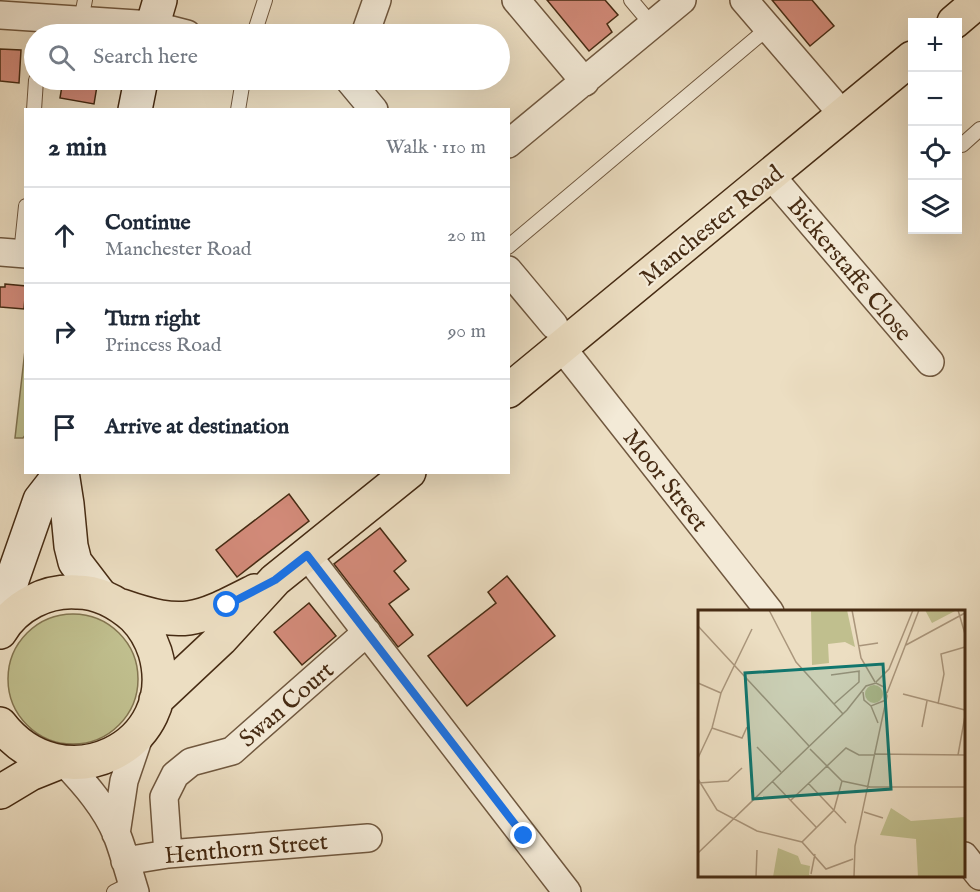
<!DOCTYPE html>
<html lang="en">
<head>
<meta charset="utf-8">
<style>
  :root { --surface:#fff; --page:#f6f6f7; --text:#1f2937; --muted:#747a83; --line:#e0e1e3 }
  body { margin:0; font-family:"IM FELL English",serif; background:var(--page); color:var(--text) }
  .controls { position:absolute; right:18px; top:18px; display:grid; overflow:hidden; border-radius:0px; box-shadow:0 6px 24px #0002 }
  .controls button { width:54px; height:54px; display:grid; place-items:center; padding:0; border:0; border-bottom:2px solid var(--line); background:var(--surface); color:var(--text); font:30px sans-serif }
  .stop { position:absolute; width:18px; height:18px; margin:-14px; border:4px solid #1a73e8; border-radius:50%; background:#fff }
  .stop.end { background:#1a73e8; border-color:#fff; box-shadow:0 2px 6px #0008 }
  .list { margin:0; padding:0; list-style:none }
  h2 { display:flex; justify-content:space-between; align-items:center; height:78px; margin:0; padding:0 24px; font-size:26px }
  h2 small { font-size:20px; font-weight:400; color:var(--muted) }
  .list li { display:grid; grid-template-columns:39px 1fr auto; gap:18px; align-items:center; box-sizing:border-box; height:96px; padding:0 24px; border-top:2px solid var(--line) }
  .list b { display:block; font-size:22px; white-space:nowrap }
  .list p { margin:0; font-size:20px; white-space:nowrap; color:var(--muted) }
  .list em { font-size:20px; font-style:normal; color:var(--muted) }
  .icon { flex:none; width:33px; height:33px; fill:none; stroke:currentColor; stroke-width:2; stroke-linecap:round; stroke-linejoin:round }
  .map { position:relative; flex:none; width:980px; height:892px; overflow:hidden }
  .search { position:absolute; background:var(--surface); box-shadow:0 6px 24px #0002; left:24px; top:24px; width:486px; height:66px; display:flex; align-items:center; gap:15px; box-sizing:border-box; padding:0 21px; border-radius:33px; color:var(--muted); font-size:22px }
  .panel { position:absolute; background:var(--surface); box-shadow:0 6px 24px #0002; left:24px; top:108px; width:486px; height:366px; border-radius:0px }
  .map>svg:first-child { display:block }
  .green { fill:#c0bf8e; stroke:#837550; stroke-width:1.5 }
  .building { fill:#d38b7a; stroke:#462b13; stroke-width:1.5 }
  .lines { fill:none; stroke-linecap:round; stroke-linejoin:round }
  .service-casing { stroke:#70583f; stroke-width:16 }
  .minor-casing { stroke:#70583f; stroke-width:30 }
  .secondary-casing { stroke:#462b13; stroke-width:36 }
  .primary-casing { stroke:#462b13; stroke-width:36 }
  .service { stroke:#f3ead7; stroke-width:14 }
  .minor { stroke:#f3ead7; stroke-width:27 }
  .secondary { stroke:#f3ead7; stroke-width:33 }
  .primary { stroke:#ecdec2; stroke-width:33 }
  .route { stroke:#1a73e8; stroke-width:8 }
  .labels { text-anchor:middle; stroke-width:4.5; stroke-linejoin:round; paint-order:stroke }
  .street-label { font-size:24px; fill:#462b13; stroke:#f3ead7 }
  .inset-road { fill:none; stroke:#aa967c; stroke-width:1.5 }
  .view { fill:#0f766e; fill-opacity:0.15; stroke:#0f766e; stroke-width:3 }
  .inset-edge { fill:none; stroke:#462b13; stroke-width:3 }
</style>
</head>
<body>
<div class="map">
<svg width="980" height="892" viewBox="0 0 980 892">
  <rect width="100%" height="100%" fill="#ecdec2"/>
  <filter id="stains"><feTurbulence type="fractalNoise" baseFrequency=".00333" numOctaves="4"/><feColorMatrix values="0 0 0 0 .2 0 0 0 0 .09 0 0 0 0 .02 0 0 0 .5 -.17"/></filter>
  <radialGradient id="worn" r=".72"><stop offset=".6" stop-color="#630" stop-opacity="0"/><stop offset="1" stop-color="#630" stop-opacity=".3"/></radialGradient>
  <path class="green" d="M25 350 26 434 23 438H15Z
    M8 679a65 65 0 1 1 130 0a65 65 0 1 1-130 0Z"/>
  <path class="building" d="M547 0H605L618 15 607 24 612 32 589 51Z
    M772 0H812L834 26 810 46Z
    M0 49 21 50 19 83 0 81Z
    M63 80H98L94 104 60 98Z
    M5 284 26 286 24 309 0 307V287H5Z
    M289 494 309 521 237 577 216 550Z
    M380 528 406 561 394 571 409 589 389 604 413 635 398 647 334 564Z
    M507 576 555 636 467 706 428 656 496 603 488 592Z
    M309 603 336 636 302 665 274 632Z"/>
  <g class="lines">
    <defs>
      <path id="service" d="M631 0 652 25
        M81 20 85 0
        M254 34 265 0
        M34 110 36 80
        M238 110 243 80
        M962 145 980 129
        M508 247 768 28
        M21 254 26 206
        M114 892 132 883"/>
      <path id="minor" d="M516 0 585 82
        M744 0 844 116
        M0 15 152 25 187 34
        M365 34 377 0
        M349 80 374 110
        M508 144 682 0
        M771 176 930 362
        M0 252 26 254
        M508 270 554 325
        M562 348 770 612
        M307 555 567 892
        M65 763C85 784 106 808 117 835 124 853 129 873 135 892
        M116 834 124 781 142 728
        M168 854 164 797 175 775 191 762 232 751 367 632
        M964 856 980 876
        M125 861 168 854 368 838"/>
      <path id="secondary" d="M150 34 160 0
        M135 110 141 80
        M62 472 67 504 71 546 75 562 101 596
        M0 622 13 577 40 500 61 473"/>
      <path id="primary" d="M954 22 980 0
        M508 391 912 58
        M122 606C185 628 198 620 255 591
        M0 632C16 605 47 590 77 592 99 592 118 603 134 617 144 627 151 640 155 652 183 747 62 805 0 724
        M156 700 221 639 275 580 409 472
        M0 792 30 774 60 762"/>
    </defs>
    <use href="#service" class="service-casing"/>
    <use href="#minor" class="minor-casing"/>
    <use href="#secondary" class="secondary-casing"/>
    <use href="#primary" class="primary-casing"/>
    <use href="#service" class="service"/>
    <use href="#minor" class="minor"/>
    <use href="#secondary" class="secondary"/>
    <use href="#primary" class="primary"/>
  </g>
  <g class="lines">
    <path class="route" d="M227 605 275 580 307 555 524 836"/>
  </g>
  <g class="labels">
    <g class="street-label">
      <text transform="translate(711 225) rotate(-39)" y="8">Manchester Road</text>
      <text transform="translate(850 269) rotate(50)" y="8">Bickerstaffe Close</text>
      <text transform="translate(666 480) rotate(52)" y="8">Moor Street</text>
      <text transform="translate(286 704) rotate(-41)" y="8">Swan Court</text>
      <text transform="translate(246 848) rotate(-5)" y="8">Henthorn Street</text>
    </g>
  </g>
  <g transform="translate(698 610)">
    <rect width="267" height="267" fill="#ecdec2"/>
    <path d="M113 0H149L157 37 147 32 130 34 131 53 114 55ZM227 0H257V1L234 13ZM167 84a9 9 0 1 1 18 0a9 9 0 1 1-18 0ZM193 198 213 211 267 207V267H220L218 229 182 225ZM80 238 100 246 103 254 112 256 111 265 119 267H75Z" fill="#c0bf8e"/>
    <path class="inset-road" d="M71 0 98 52 145 104M154 0 163 48 177 72M260 0 267 24M0 16 111 136M208 35 267 3M160 36 180 33M133 65 162 61M178 72 191 59 215 0M0 73 23 83M165 82 166 90 173 96 188 90M189 83 221 0M205 84 267 100M136 94 161 72V61M240 94 246 64 243 44 267 37M173 96 180 113M224 117 229 91M14 118 44 128 49 117M59 137 83 162M112 139 144 171 172 177H267M176 144 267 145M260 145 267 106M0 148 14 118 23 83 54 19M0 169 19 200 59 221 104 232 128 259 155 249M74 171 118 217M0 173 30 171 44 158M110 173 148 213M93 190 148 138 161 145H176M166 202 185 208M104 232 136 200 144 171M0 243 149 100 168 76 178 73 186 77 189 86 157 236 156 267M113 264 117 244M58 267 59 240"/>
    <path class="view" d="M185 54 193 179 55 189 47 63Z"/>
    <rect width="267" height="267" class="inset-edge"/>
  </g>
  <rect width="100%" height="100%" filter="url(#stains)"/>
  <rect width="100%" height="100%" fill="url(#worn)"/>
</svg>
<div class="controls">
<button>+</button>
<button>−</button>
<button><svg class="icon" aria-label="locate" viewBox="0 0 24 24"><circle cx="12" cy="12" r="6"/><path d="M12 2v4M12 18v4M2 12h4M18 12h4"/></svg></button>
<button><svg class="icon" aria-label="layers" viewBox="0 0 24 24"><path d="M12 4l9 5-9 5-9-5zM3 14l9 5 9-5"/></svg></button>
</div>
<div class="stop" style="left:227px;top:605px"></div>
<div class="stop end" style="left:524px;top:836px"></div>
<div class="search"><svg class="icon" aria-label="search" viewBox="0 0 24 24"><circle cx="10" cy="10" r="6"/><path d="M15 15l6 6"/></svg>Search here</div>
<section class="panel">
<h2>2 min<small>Walk · 110 m</small></h2>
<ul class="list">
<li><svg class="icon" aria-label="ahead" viewBox="0 0 24 24"><path d="M12 20V5M6 11l6-6 6 6"/></svg><div><b>Continue</b><p>Manchester Road</p></div><em>20 m</em></li>
<li><svg class="icon" aria-label="right" viewBox="0 0 24 24"><path d="M7 20v-9h11M14 6l5 5-5 5"/></svg><div><b>Turn right</b><p>Princess Road</p></div><em>90 m</em></li>
<li><svg class="icon" aria-label="arrive" viewBox="0 0 24 24"><path d="M6 21V4h12l-3 4 3 4H6"/></svg><div><b>Arrive at destination</b></div></li>
</ul>
</section>
</div>
</body>
</html>
